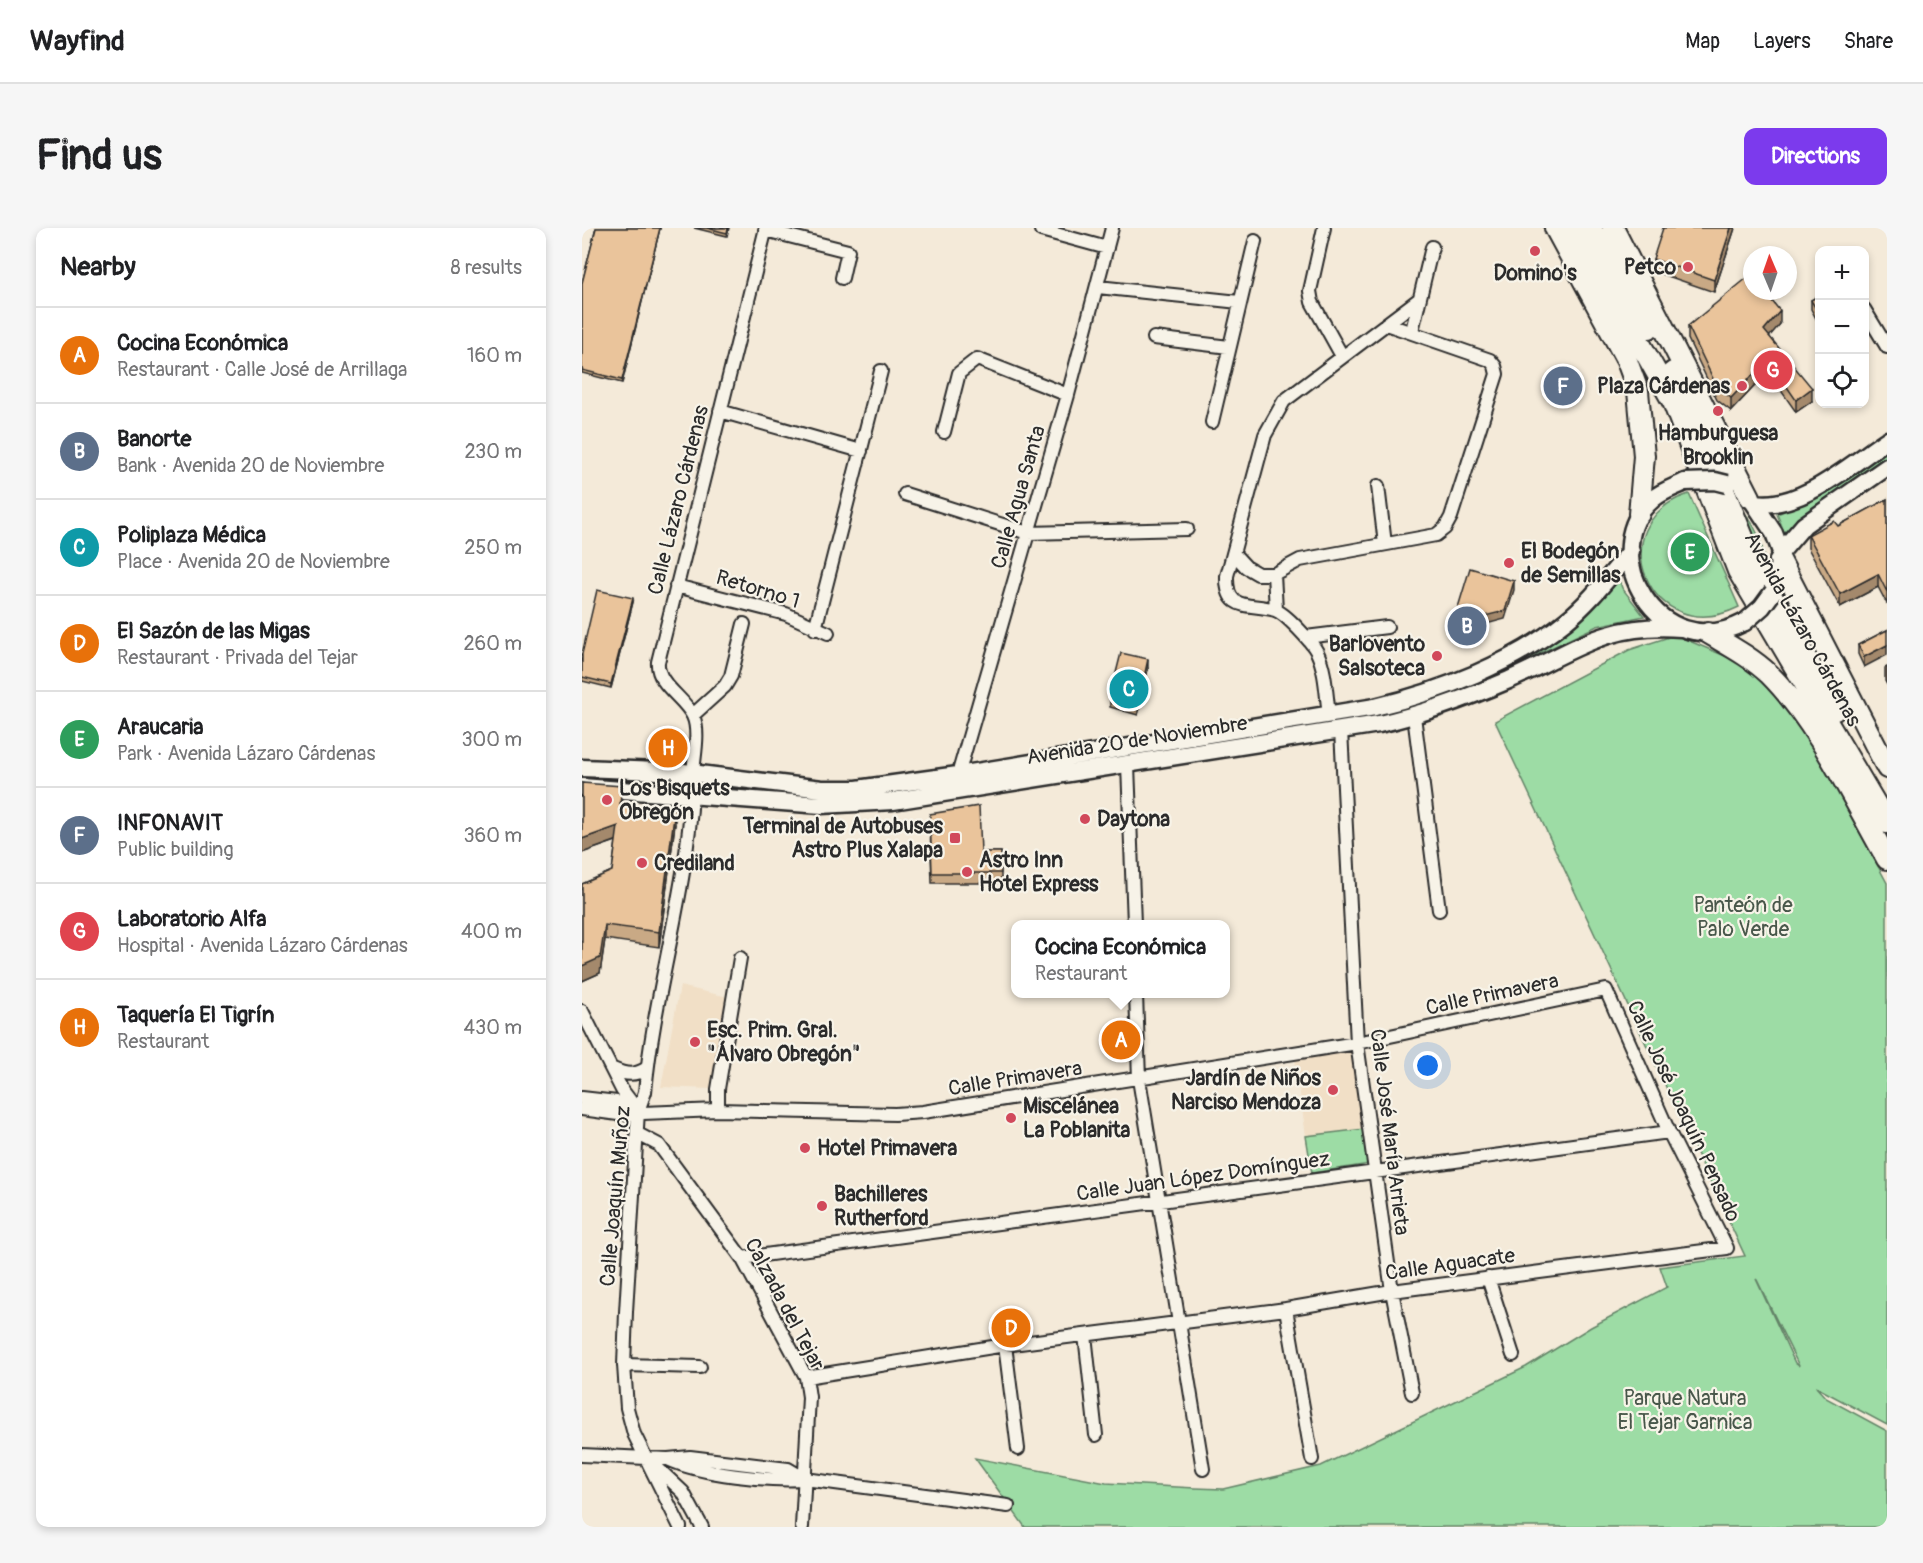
<!DOCTYPE html>
<html lang="en">
<head>
<meta charset="utf-8">
<style>
  :root { --surface:#fff; --page:#f6f6f6; --text:#202124; --muted:#757577; --line:#e0e0e0; --accent:#7c3aed }
  body { margin:0; font-family:Pangolin,sans-serif; background:var(--page); color:var(--text) }
  .controls { position:absolute; right:18px; top:18px; display:grid; overflow:hidden; border-radius:12px; box-shadow:0 3px 9px #0003 }
  .controls button { width:54px; height:54px; display:grid; place-items:center; padding:0; border:0; border-bottom:2px solid var(--line); background:var(--surface); color:var(--text); font:30px sans-serif }
  .compass { position:absolute; left:1161px; top:18px; width:54px; height:54px; border-radius:50%; background:var(--surface); box-shadow:0 3px 9px #0003; rotate:358deg }
  .you { position:absolute; left:846px; top:838px; width:21px; height:21px; margin:-15px; border:4px solid #fff; border-radius:50%; background:#1a73e8; box-shadow:0 0 0 9px #1a73e833 }
  .badge { display:grid; place-items:center; width:39px; height:39px; border-radius:50%; background:var(--accent); color:#fff; font-size:20px; font-weight:700 }
  .pin { position:absolute; translate:-50% -50%; border:3px solid #fff; box-shadow:0 2px 6px #0006 }
  .popup { position:absolute; left:429px; top:692px; width:219px; height:78px; box-sizing:border-box; display:grid; place-content:center; border-radius:12px; background:var(--surface); filter:drop-shadow(0 2px 4px #0005); font-size:20px; white-space:nowrap; color:var(--muted) }
  .popup b { font-size:22px; color:var(--text) }
  .popup::after { content:''; position:absolute; left:50%; top:100%; margin-left:-12px; border:12px solid transparent; border-top-color:var(--surface) }
  .list { margin:0; padding:0; list-style:none }
  h2 { display:flex; justify-content:space-between; align-items:center; height:78px; margin:0; padding:0 24px; font-size:26px }
  h2 small { font-size:20px; font-weight:400; color:var(--muted) }
  .list li { display:grid; grid-template-columns:39px 1fr auto; gap:18px; align-items:center; box-sizing:border-box; height:96px; padding:0 24px; border-top:2px solid var(--line) }
  .list b { display:block; font-size:22px; white-space:nowrap }
  .list p { margin:0; font-size:20px; white-space:nowrap; color:var(--muted) }
  .list em { font-size:20px; font-style:normal; color:var(--muted) }
  .icon { flex:none; width:33px; height:33px; fill:none; stroke:currentColor; stroke-width:2; stroke-linecap:round; stroke-linejoin:round }
  .map { position:relative; flex:none; width:1305px; height:1299px; overflow:hidden; border-radius:12px }
  header { display:flex; align-items:center; gap:36px; box-sizing:border-box; height:84px; padding:0 30px; background:var(--surface); border-bottom:2px solid var(--line) }
  header strong { font-size:28px }
  nav { display:flex; gap:33px; margin-inline-start:auto; font-size:21px }
  .intro { display:flex; align-items:center; justify-content:space-between; box-sizing:border-box; height:144px; padding:0 36px }
  h1 { margin:0; font-size:42px }
  .button { padding:15px 27px; border-radius:12px; background:var(--accent); color:#fff; font-size:21px; font-weight:700 }
  main { display:flex; gap:36px; padding:0 36px }
  aside { flex:1; background:var(--surface); border-radius:12px; box-shadow:0 3px 9px #0003 }
  .map>svg:first-child { display:block }
  .built { fill:#f1dfc6 }
  .green { fill:#9ddca5; stroke:#648468; stroke-width:1.5; fill-rule:evenodd }
  .lines { fill:none; stroke-linecap:round; stroke-linejoin:round }
  .minor-casing { stroke:#2b2b2b; stroke-width:16 }
  .secondary-casing { stroke:#2b2b2b; stroke-width:21 }
  .trunk-casing { stroke:#2b2b2b; stroke-width:24 }
  .minor { stroke:#f7f3e8; stroke-width:12 }
  .secondary { stroke:#f7f3e8; stroke-width:16 }
  .trunk { stroke:#f7f3e8; stroke-width:20 }
  .secondary-bridge-casing { stroke:#2b2b2b; stroke-width:21; stroke-linecap:butt }
  .secondary-bridge { stroke:#f7f3e8; stroke-width:16 }
  .wall { fill:#c9a985; stroke:#2b2b2b; stroke-width:1.5 }
  .shaded-wall { fill:#a4896c; stroke:#2b2b2b; stroke-width:1.5 }
  .building { fill:#eac49b; stroke:#2b2b2b; stroke-width:1.5 }
  .poi-dot { fill:#d1495b; stroke:#f7f3e8; stroke-width:2 }
  .labels { text-anchor:middle; stroke-width:4.5; stroke-linejoin:round; paint-order:stroke }
  .poi-label { font-size:21px; font-weight:bold; fill:#2b2b2b; stroke:#f7f3e8; text-anchor:start }
  .street-label { font-size:21px; fill:#2b2b2b; stroke:#f7f3e8 }
  .park-label { font-size:21px; fill:#48574a; stroke:#f7f3e8 }
</style>
</head>
<body>
<header>
<strong>Wayfind</strong>
<nav><a>Map</a><a>Layers</a><a>Share</a></nav>
</header>
<div class="intro"><h1>Find us</h1><a class="button">Directions</a></div>
<main>
<aside>
<h2>Nearby<small>8 results</small></h2>
<ul class="list">
<li><span class="badge" style="background:#e8710a">A</span><div><b>Cocina Económica</b><p>Restaurant · Calle José de Arrillaga</p></div><em>160 m</em></li>
<li><span class="badge" style="background:#5c6f8a">B</span><div><b>Banorte</b><p>Bank · Avenida 20 de Noviembre</p></div><em>230 m</em></li>
<li><span class="badge" style="background:#0f9aa8">C</span><div><b>Poliplaza Médica</b><p>Place · Avenida 20 de Noviembre</p></div><em>250 m</em></li>
<li><span class="badge" style="background:#e8710a">D</span><div><b>El Sazón de las Migas</b><p>Restaurant · Privada del Tejar</p></div><em>260 m</em></li>
<li><span class="badge" style="background:#2e9e5b">E</span><div><b>Araucaria</b><p>Park · Avenida Lázaro Cárdenas</p></div><em>300 m</em></li>
<li><span class="badge" style="background:#5c6f8a">F</span><div><b>INFONAVIT</b><p>Public building</p></div><em>360 m</em></li>
<li><span class="badge" style="background:#e0444e">G</span><div><b>Laboratorio Alfa</b><p>Hospital · Avenida Lázaro Cárdenas</p></div><em>400 m</em></li>
<li><span class="badge" style="background:#e8710a">H</span><div><b>Taquería El Tigrín</b><p>Restaurant</p></div><em>430 m</em></li>
</ul>
</aside>
<div class="map">
<svg width="1305" height="1299" viewBox="0 0 1305 1299">
  <rect width="100%" height="100%" fill="#f4ead9"/>
  <filter id="ink" filterUnits="userSpaceOnUse"><feTurbulence type="fractalNoise" baseFrequency=".0167" numOctaves="2"/><feDisplacementMap in="SourceGraphic" scale="12" xChannelSelector="R" yChannelSelector="G"/><feConvolveMatrix kernelMatrix="1 2 1 2 8 2 1 2 1" color-interpolation-filters="sRGB"/></filter>
  <g filter="url(#ink)">
    <path class="built" d="M98 758 146 769 130 861 79 859Z
      M779 814 790 900 724 908 712 824Z"/>
    <path class="green" d="M1305 221V233L1220 291 1203 306 1195 286 1221 275Z
      M1107 266 1157 379C1068 423 1016 295 1107 266Z
      M1150 271C1174 293 1183 317 1184 349Z
      M1035 346 1040 360 1062 388 1015 398 893 456 837 478 804 486 296 571 133 564V557L239 567H296L610 516 930 436 970 415 989 399Z
      M1093 407 1160 435 1185 454 1222 500 1305 655V1197L1234 1159 1244 1170 1305 1203V1299H443L393 1230 524 1255 613 1260 641 1261 739 1238 944 1139 1009 1099 1085 1059 1078 1039 1163 1028 913 493 1047 422ZM1174 1051 1175 1052 1217 1138 1213 1135Z
      M790 900 794 935 730 945 724 908Z"/>
    <g class="lines">
      <defs>
        <path id="minor" d="M742 0 728 63 730 74 760 128
          M183 2 266 23 260 50
          M459 2 525 20
          M516 59 657 74
          M1282 81 1305 119
          M830 103 850 19
          M572 110 647 119
          M138 183 279 223
          M630 194 673 13
          M362 204 377 145 395 131 486 167
          M796 258 803 316
          M323 266 446 305 605 301
          M652 326 664 339 676 346H692L718 332 854 307 863 300 869 289 915 146 913 138 908 132 804 96
          M692 346 694 382
          M94 358 204 386 246 405
          M233 401 299 143
          M724 409 805 399
          M111 487 143 458 149 448 162 396
          M747 487C744 466 744 443 735 424 730 414 703 385 693 382 669 374 644 386 645 348L683 207 702 173 836 72
          M832 488 857 682
          M759 502 775 815 810 1063 830 1165
          M546 537 552 696
          M111 545C112 529 118 503 111 488 103 470 74 456 76 434L184 0
          M376 547 486 167 530 0
          M554 766 557 851 621 1241
          M0 783 40 862 56 883
          M31 841C44 847 53 848 65 840
          M0 870 35 874 54 883
          M0 881 36 886 136 882 313 886 341 884 775 815 1024 762 1087 904 1145 1020 810 1063 704 1081 423 1117 224 1149
          M136 882V861L158 730
          M56 906 77 917 160 1030 224 1149 227 1169 220 1299
          M160 1030 1087 904
          M906 1050 931 1127
          M704 1081 730 1231
          M503 1107 514 1207
          M423 1117 436 1221
          M42 1137 118 1139
          M0 1227 86 1231 108 1229 206 1241 223 1251
          M86 1231C120 1247 185 1253 223 1251L426 1278
          M68 1233 101 1264 120 1299
          M98 1299 52 1206 45 1180 42 1137 44 1084 56 883 63 864C72 764 105 664 110 565"/>
        <path id="secondary" d="M1103 254C1093 259 1080 263 1071 271 1011 321 1076 440 1163 394
          M1168 269 1192 305 1199 324 1191 364
          M1174 275C1218 282 1269 236 1305 212
          M1199 324 1222 297 1305 239
          M0 540 101 544 240 561H275L376 547 793 479C857 464 932 435 984 393 1009 373 1028 347 1049 323
          M0 559 239 577 311 573 797 496C841 486 885 470 927 452 991 424 1023 394 1099 400"/>
        <path id="trunk" d="M973 0 1045 133 1056 163 1062 228 1057 286
          M993 0 1091 174 1156 343 1305 595
          M1009 0 1067 100
          M1031 0 1168 269
          M1091 144 1104 169 1172 336 1253 482
          M1198 332 1305 540
          M1126 405C1146 417 1169 429 1187 446 1236 495 1270 570 1305 631"/>
      </defs>
      <use href="#minor" class="minor-casing"/>
      <use href="#secondary" class="secondary-casing"/>
      <use href="#trunk" class="trunk-casing"/>
      <use href="#minor" class="minor"/>
      <use href="#secondary" class="secondary"/>
      <use href="#trunk" class="trunk"/>
      <defs>
        <path id="secondary-bridge" d="M1103 254 1133 253 1145 256
          M1163 394 1180 379 1191 364"/>
      </defs>
      <use href="#secondary-bridge" class="secondary-bridge-casing"/>
      <use href="#secondary-bridge" class="secondary-bridge"/>
    </g>
    <path class="wall" d="M14 0H78L40 155 0 145V55Z
      M112 0H147L145 8Z
      M1153 0 1132 64 1071 43V31Z
      M1238 67V98L1229 81V72Z
      M1198 96 1187 108 1230 173 1214 184 1186 144 1149 183 1135 172 1106 111V98Z
      M1305 271V376L1296 359 1258 379 1226 320V307L1256 298Z
      M51 374 29 460 0 453V426Z
      M1305 402 1282 439 1276 426V417Z
      M1305 439V457L1303 453V440Z
      M566 441 556 487 528 479V469Z
      M0 555 40 573V576L93 596 77 719 23 711 18 745 0 753V656L30 643 34 613 0 625Z
      M348 596 399 624H419V655H350Z"/>
    <path class="shaded-wall" d="M78 0 40 155V152Z
      M1149 0H1153L1132 64V52Z
      M1198 83V96L1182 115V102Z
      M1186 131V144L1149 183V170Z
      M1230 160V173L1214 184V172Z
      M1296 346V359L1258 379V366Z
      M932 353V362L923 391 871 405V396Z
      M51 370V374L29 460V456Z
      M1305 417V427L1282 439V429Z
      M566 431V441L556 487V477Z
      M93 581V596L77 719V704Z
      M36 598V612L0 625V611Z
      M23 697V711L18 745 0 753V738Z"/>
    <path class="building" d="M14 0H78L40 152 0 142V55Z
      M125 0H146L145 5Z
      M1081 0H1149L1132 52 1071 31Z
      M1170 46V63H1182L1198 83 1182 102 1230 160 1214 172 1186 131 1149 170 1135 159 1106 98Z
      M1238 67V88L1229 72Z
      M1305 271V364L1296 346 1258 366 1226 307 1252 293 1256 298Z
      M888 340 932 353 923 383 871 396Z
      M15 362 51 370 29 456 0 449V426Z
      M1305 402V417L1282 429 1276 417Z
      M539 425 566 431 556 477 528 469Z
      M0 555 40 558 38 576 93 581 77 704 23 697 18 730 0 738V656L30 643 36 598 0 611Z
      M397 578 399 624H419V645H350L348 586Z"/>
  </g>
  <g class="poi-dot">
    <circle cx="953" cy="23" r="6"/>
    <circle cx="1106" cy="39" r="6"/>
    <circle cx="1160" cy="158" r="6"/>
    <circle cx="1136" cy="183" r="6"/>
    <circle cx="927" cy="335" r="6"/>
    <circle cx="855" cy="428" r="6"/>
    <circle cx="25" cy="572" r="6"/>
    <circle cx="503" cy="591" r="6"/>
    <rect x="367" y="604" width="12" height="12" rx="3"/>
    <circle cx="60" cy="635" r="6"/>
    <circle cx="385" cy="644" r="6"/>
    <circle cx="113" cy="814" r="6"/>
    <circle cx="751" cy="862" r="6"/>
    <circle cx="429" cy="890" r="6"/>
    <circle cx="223" cy="920" r="6"/>
    <circle cx="240" cy="978" r="6"/>
  </g>
  <g class="labels">
    <g class="poi-label">
      <text x="1094" y="46" text-anchor="end">Petco</text>
      <text x="953" y="52" text-anchor="middle">Domino's</text>
      <text x="1148" y="165" text-anchor="end">Plaza Cárdenas</text>
      <text x="1136" y="212" text-anchor="middle">Hamburguesa<tspan x="1136" dy="24">Brooklin</tspan></text>
      <text x="939" y="330">El Bodegón<tspan x="939" dy="24">de Semillas</tspan></text>
      <text x="843" y="423" text-anchor="end">Barlovento<tspan x="843" dy="24">Salsoteca</tspan></text>
      <text x="37" y="567">Los Bisquets<tspan x="37" dy="24">Obregón</tspan></text>
      <text x="515" y="598">Daytona</text>
      <text x="361" y="605" text-anchor="end">Terminal de Autobuses<tspan x="361" dy="24">Astro Plus Xalapa</tspan></text>
      <text x="397" y="639">Astro Inn<tspan x="397" dy="24">Hotel Express</tspan></text>
      <text x="72" y="642">Crediland</text>
      <text x="125" y="809">Esc. Prim. Gral.<tspan x="125" dy="24">"Álvaro Obregón"</tspan></text>
      <text x="739" y="857" text-anchor="end">Jardín de Niños<tspan x="739" dy="24">Narciso Mendoza</tspan></text>
      <text x="441" y="885">Miscelánea<tspan x="441" dy="24">La Poblanita</tspan></text>
      <text x="235" y="927">Hotel Primavera</text>
      <text x="252" y="973">Bachilleres<tspan x="252" dy="24">Rutherford</tspan></text>
    </g>
    <g class="street-label">
      <text transform="translate(436 269) rotate(-74)" y="7">Calle Agua Santa</text>
      <text transform="translate(96 272) rotate(-76)" y="7">Calle Lázaro Cárdenas</text>
      <text transform="translate(176 361) rotate(17)" y="7">Retorno 1</text>
      <text transform="translate(1221 401) rotate(61)" y="7">Avenida Lázaro Cárdenas</text>
      <text transform="translate(555 512) rotate(-9)" y="7">Avenida 20 de Noviembre</text>
      <text transform="translate(910 766) rotate(-12)" y="7">Calle Primavera</text>
      <text transform="translate(433 850) rotate(-9)" y="7">Calle Primavera</text>
      <text transform="translate(1102 883) rotate(65)" y="7">Calle José Joaquín Pensado</text>
      <text transform="translate(808 904) rotate(83)" y="7">Calle José María Arrieta</text>
      <text transform="translate(621 948) rotate(-8)" y="7">Calle Juan López Domínguez</text>
      <text transform="translate(33 968) rotate(-85)" y="7">Calle Joaquín Muñoz</text>
      <text transform="translate(868 1036) rotate(-8)" y="7">Calle Aguacate</text>
      <text transform="translate(203 1076) rotate(62)" y="7">Calzada del Tejar</text>
    </g>
    <g class="park-label">
      <text x="1161" y="684">Panteón de<tspan x="1161" dy="24">Palo Verde</tspan></text>
      <text x="1103" y="1177">Parque Natura<tspan x="1103" dy="24">El Tejar Garnica</tspan></text>
    </g>
  </g>
</svg>
<div class="controls">
<button>+</button>
<button>−</button>
<button><svg class="icon" aria-label="locate" viewBox="0 0 24 24"><circle cx="12" cy="12" r="6"/><path d="M12 2v4M12 18v4M2 12h4M18 12h4"/></svg></button>
</div>
<svg class="compass" viewBox="-18 -18 36 36"><path d="M0-13l5 13h-10z" fill="#e53935"/><path d="M0 13l5-13h-10z" fill="#757577"/></svg>
<div class="you"></div>
<div class="pin badge" style="left:539px;top:812px;background:#e8710a">A</div>
<div class="popup"><b>Cocina Económica</b>Restaurant</div>
<div class="pin badge" style="left:885px;top:398px;background:#5c6f8a">B</div>
<div class="pin badge" style="left:547px;top:461px;background:#0f9aa8">C</div>
<div class="pin badge" style="left:429px;top:1100px;background:#e8710a">D</div>
<div class="pin badge" style="left:1108px;top:324px;background:#2e9e5b">E</div>
<div class="pin badge" style="left:981px;top:158px;background:#5c6f8a">F</div>
<div class="pin badge" style="left:1191px;top:142px;background:#e0444e">G</div>
<div class="pin badge" style="left:86px;top:520px;background:#e8710a">H</div>
</div>
</main>
</body>
</html>
